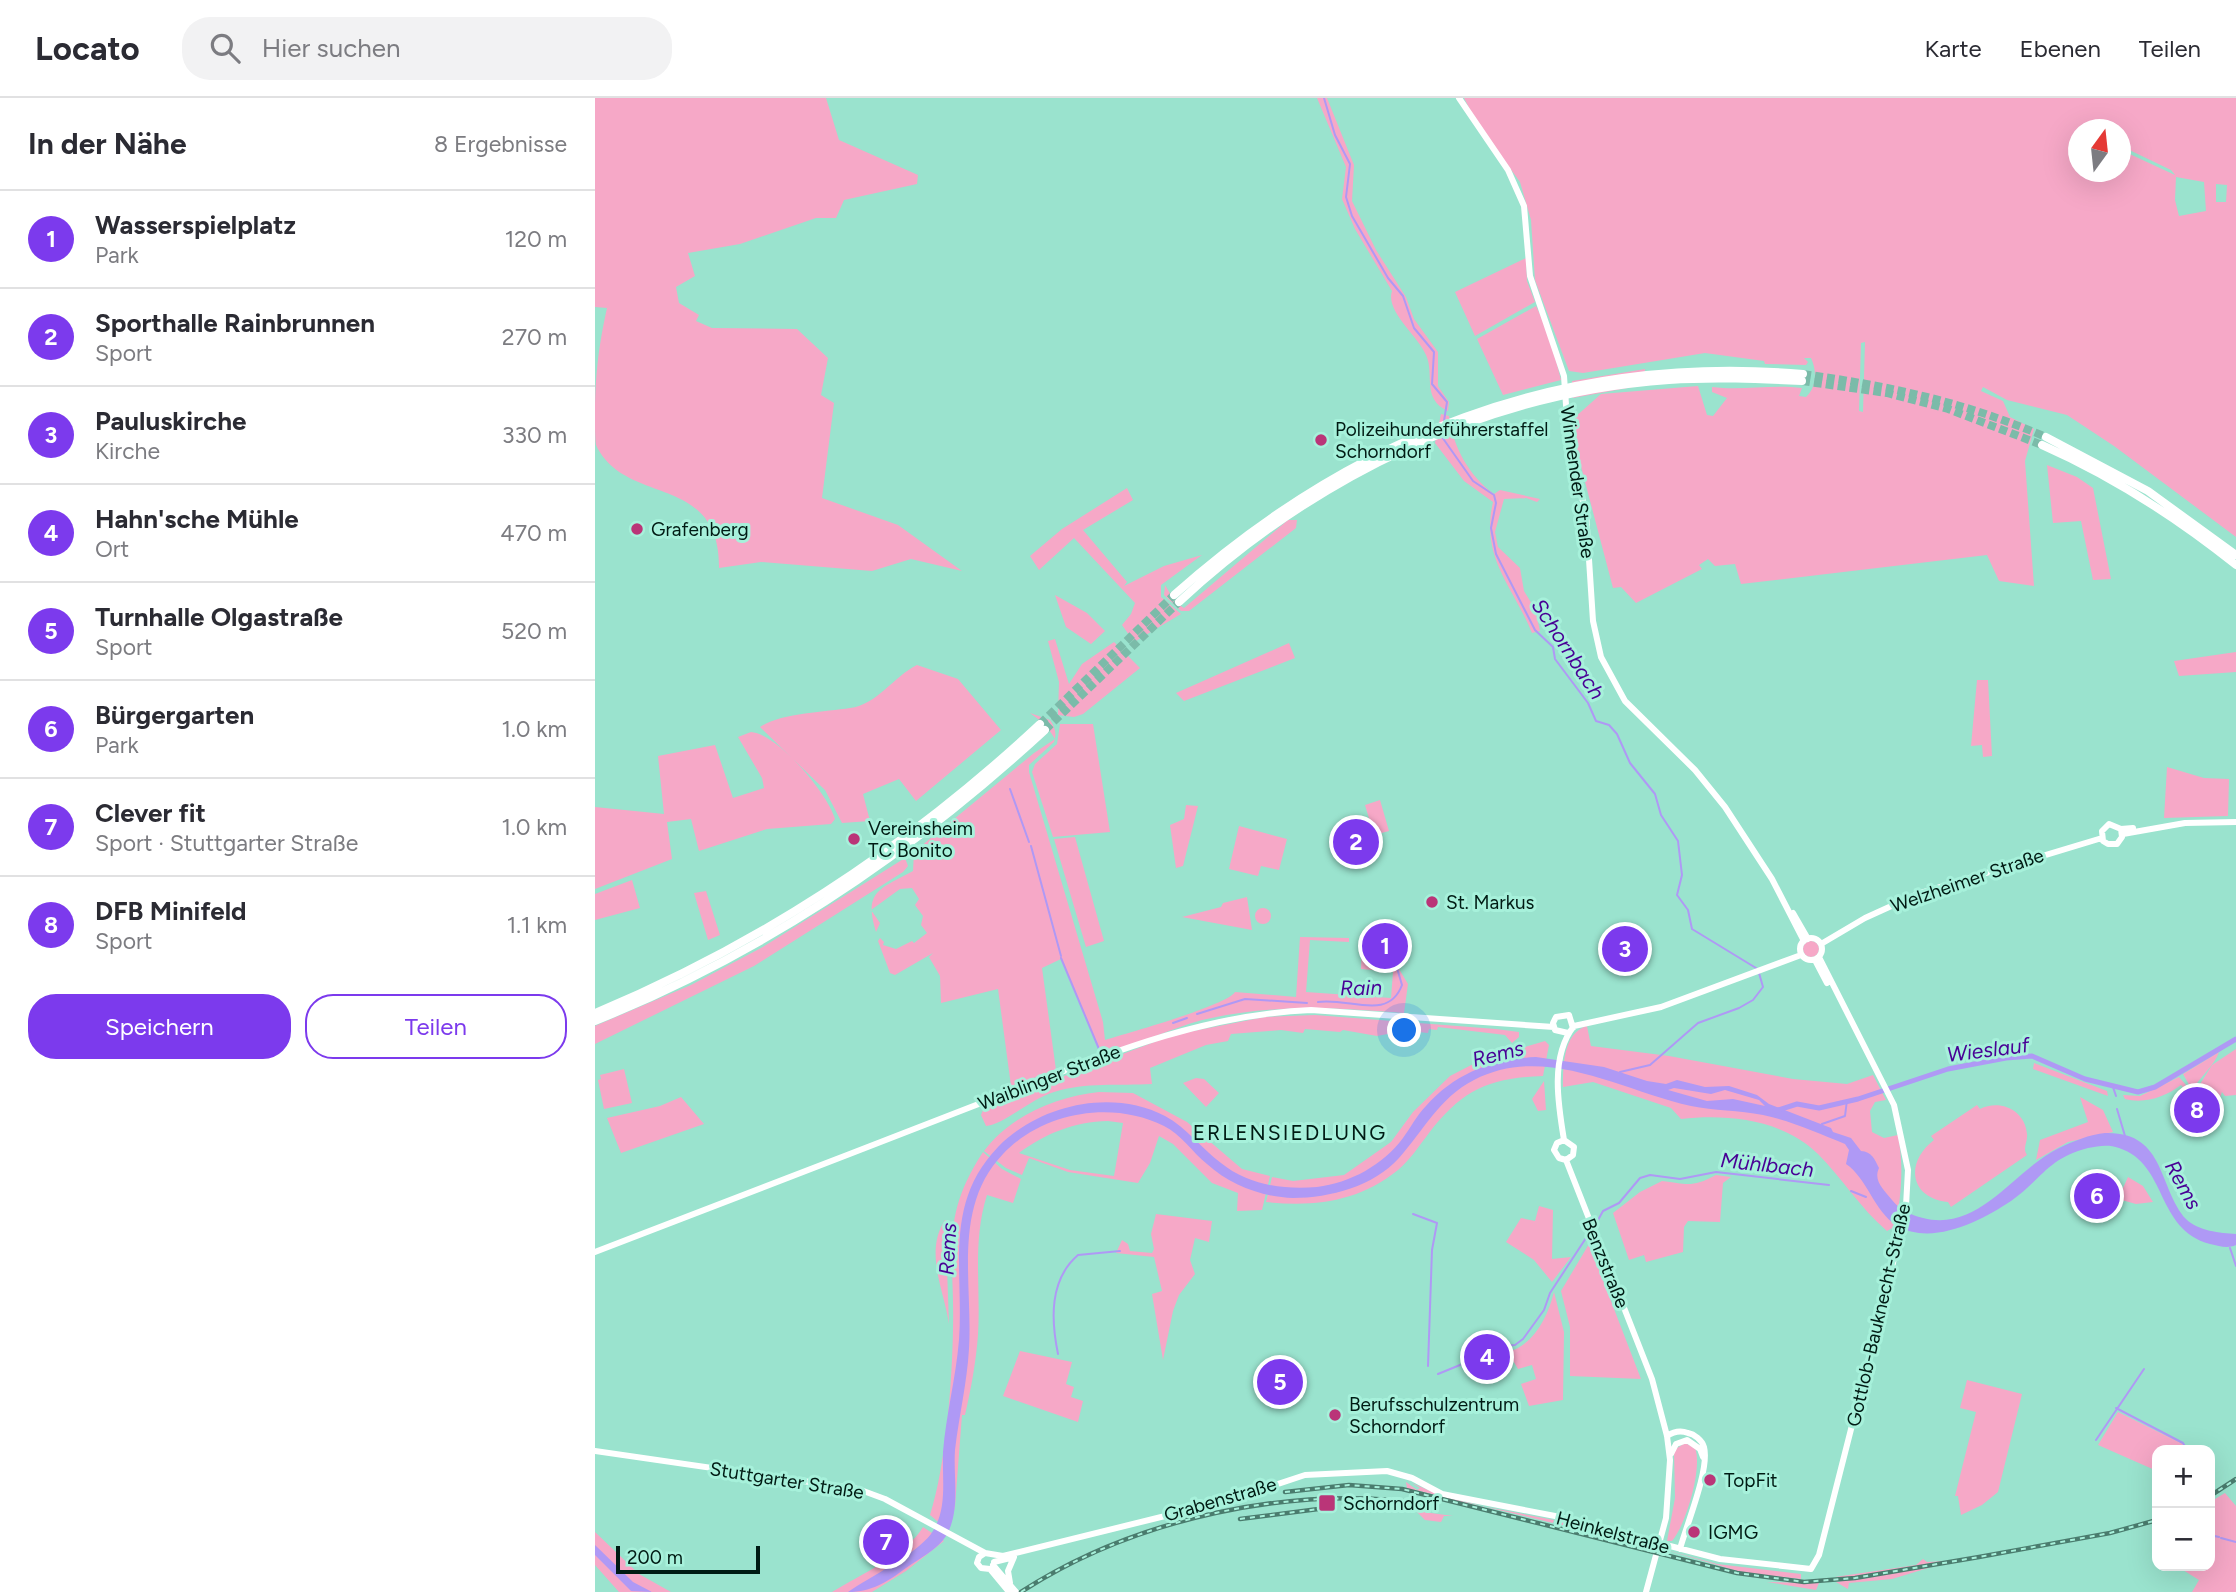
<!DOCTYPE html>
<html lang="de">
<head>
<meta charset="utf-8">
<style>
  :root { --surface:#fff; --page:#f2f2f3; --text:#2b2b33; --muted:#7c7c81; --line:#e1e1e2; --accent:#7c3aed }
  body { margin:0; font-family:Figtree,sans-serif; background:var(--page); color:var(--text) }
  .controls { position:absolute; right:21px; bottom:21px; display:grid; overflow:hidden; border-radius:14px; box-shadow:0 7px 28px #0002 }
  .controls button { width:63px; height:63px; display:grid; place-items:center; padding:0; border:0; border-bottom:2px solid var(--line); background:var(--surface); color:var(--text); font:35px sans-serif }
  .compass { position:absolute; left:1473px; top:21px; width:63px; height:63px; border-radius:50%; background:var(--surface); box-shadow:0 7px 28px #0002; rotate:15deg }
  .scale { position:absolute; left:21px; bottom:18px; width:144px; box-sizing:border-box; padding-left:7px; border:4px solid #001b14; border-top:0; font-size:19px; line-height:24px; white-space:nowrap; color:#001b14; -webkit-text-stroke:5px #a7f1db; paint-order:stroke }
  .you { position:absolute; left:810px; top:933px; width:24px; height:24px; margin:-18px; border:5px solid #fff; border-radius:50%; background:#1a73e8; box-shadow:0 0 0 10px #1a73e833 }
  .badge { display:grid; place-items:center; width:46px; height:46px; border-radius:50%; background:var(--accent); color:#fff; font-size:23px; font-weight:700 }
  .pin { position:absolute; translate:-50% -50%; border:4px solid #fff; box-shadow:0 2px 7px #0006 }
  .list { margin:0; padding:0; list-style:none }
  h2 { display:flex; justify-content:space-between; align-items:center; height:91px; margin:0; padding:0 28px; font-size:30px }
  h2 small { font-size:23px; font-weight:400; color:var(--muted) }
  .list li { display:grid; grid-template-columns:46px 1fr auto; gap:21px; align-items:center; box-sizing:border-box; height:98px; padding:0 28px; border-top:2px solid var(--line) }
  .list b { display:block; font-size:26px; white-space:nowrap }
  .list p { margin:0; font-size:23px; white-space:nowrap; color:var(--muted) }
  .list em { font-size:23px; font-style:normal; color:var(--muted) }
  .actions { display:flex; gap:14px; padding:21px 28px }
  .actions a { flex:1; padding:16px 0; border:2px solid var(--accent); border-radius:28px; text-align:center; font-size:24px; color:var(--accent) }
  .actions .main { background:var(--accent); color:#fff }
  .icon { flex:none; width:38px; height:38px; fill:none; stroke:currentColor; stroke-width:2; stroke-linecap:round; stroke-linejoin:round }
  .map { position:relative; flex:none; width:1641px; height:1494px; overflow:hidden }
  header { display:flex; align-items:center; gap:42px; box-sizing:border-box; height:98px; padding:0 35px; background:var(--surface); border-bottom:2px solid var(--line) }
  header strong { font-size:33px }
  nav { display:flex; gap:38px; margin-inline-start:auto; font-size:24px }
  .search { width:490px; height:63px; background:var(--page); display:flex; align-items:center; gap:18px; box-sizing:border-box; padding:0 24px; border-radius:28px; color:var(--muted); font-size:26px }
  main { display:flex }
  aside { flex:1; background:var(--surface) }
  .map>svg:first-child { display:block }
  .green { fill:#f6a8c7; fill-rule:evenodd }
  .water { fill:#af99f5; fill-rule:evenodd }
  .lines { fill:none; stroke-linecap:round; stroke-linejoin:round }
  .stream { stroke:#af99f5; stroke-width:2 }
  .canal { stroke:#af99f5; stroke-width:5 }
  .highway-tunnel { stroke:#7bbba9; stroke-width:8; stroke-dasharray:8 4; stroke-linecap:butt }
  .secondary { stroke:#fff; stroke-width:6 }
  .highway { stroke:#fff; stroke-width:8 }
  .rail-casing { stroke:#4a7c6e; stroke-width:4.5 }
  .rail { stroke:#a7f1db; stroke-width:2; stroke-dasharray:5; stroke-linecap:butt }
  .poi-dot { fill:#ba3578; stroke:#a7f1db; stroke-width:2.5 }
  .labels { text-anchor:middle; stroke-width:6; stroke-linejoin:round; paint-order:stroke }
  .poi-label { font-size:19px; fill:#001b14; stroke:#a7f1db; text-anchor:start }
  .street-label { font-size:19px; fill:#001b14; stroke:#a7f1db }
  .water-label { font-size:21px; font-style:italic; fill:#480195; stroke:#a7f1db }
  .neighbourhood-label { font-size:21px; letter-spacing:2px; fill:#001b14; stroke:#a7f1db }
</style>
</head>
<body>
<header>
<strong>Locato</strong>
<div class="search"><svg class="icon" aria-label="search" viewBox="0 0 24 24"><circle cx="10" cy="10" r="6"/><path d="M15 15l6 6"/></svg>Hier suchen</div>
<nav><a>Karte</a><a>Ebenen</a><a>Teilen</a></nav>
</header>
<main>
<aside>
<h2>In der Nähe<small>8 Ergebnisse</small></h2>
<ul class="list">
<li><span class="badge">1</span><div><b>Wasserspielplatz</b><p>Park</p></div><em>120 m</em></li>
<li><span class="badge">2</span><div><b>Sporthalle Rainbrunnen</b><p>Sport</p></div><em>270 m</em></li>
<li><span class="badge">3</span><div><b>Pauluskirche</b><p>Kirche</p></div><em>330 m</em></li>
<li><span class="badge">4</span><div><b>Hahn'sche Mühle</b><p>Ort</p></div><em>470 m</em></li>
<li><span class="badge">5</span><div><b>Turnhalle Olgastraße</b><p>Sport</p></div><em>520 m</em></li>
<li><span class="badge">6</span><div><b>Bürgergarten</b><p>Park</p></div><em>1.0 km</em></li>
<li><span class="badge">7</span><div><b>Clever fit</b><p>Sport · Stuttgarter Straße</p></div><em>1.0 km</em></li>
<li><span class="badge">8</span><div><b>DFB Minifeld</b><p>Sport</p></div><em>1.1 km</em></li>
</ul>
<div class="actions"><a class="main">Speichern</a><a>Teilen</a></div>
</aside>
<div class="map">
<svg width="1641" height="1494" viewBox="0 0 1641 1494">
  <rect width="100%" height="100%" fill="#9ae3ce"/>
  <path class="green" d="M0 0H231L244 42 323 77 322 86 249 102 241 120H221L145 146 93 155 100 178 81 189 84 205 104 217 101 223 117 230 202 231 233 260 226 297 239 305 227 400 303 427 367 473 316 461 277 473 166 464 124 470C125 374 30 409 1 347 0 340 0 329 0 321 0 279 3 251 12 210L0 209Z
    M722 0H732L759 67 757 103 781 152 811 199 819 221 843 254V288L854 304 853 313C826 301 840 276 831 257 823 238 790 213 797 193L760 131 747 101 751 69Z
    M869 0H1641V439L1519 348 1472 317 1412 302 1388 289 1386 293 1408 303 1415 319 1439 331 1430 363 1439 488 1404 483 1392 457 1146 486 1140 466 1120 468 1113 461 1104 467 1107 471 1041 505 1026 489 1018 490 979 342V320L1006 296 1103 288 1112 317 1118 318 1132 300 1117 294V289C1147 293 1176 286 1207 290L1204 298 1211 299C1222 289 1222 273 1216 260H1209L1213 264 1211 267 1170 266 1169 263 1110 255 988 275 974 273 940 182 936 122 925 84 882 25ZM1484 32H1526V48L1576 72 1580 77 1526 52V74H1484ZM1581 79 1609 84 1611 113 1584 118 1580 102ZM1621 86 1632 87 1631 104H1621ZM1270 244 1268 314 1264 313 1266 245Z
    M931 160 932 183 940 204 880 238 860 194Z
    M941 208 954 235 966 282 908 297 882 241Z
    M1050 271 1049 287 978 300 977 283Z
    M846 316 854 318C858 349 874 378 899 396L905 392 945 401 942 404 931 400 909 401 900 434 903 449 925 470 929 493 940 511 945 533 937 535C918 488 885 460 898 404L869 383 840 345Z
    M1452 367 1482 379 1498 390 1516 481 1498 482 1486 423 1458 425Z
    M532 390 538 402 488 432 532 484 529 488 569 468 607 457 566 487V499L586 516 539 544 527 527 536 516 540 505 479 440 444 472 435 458 467 431Z
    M693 422H702L701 430 594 513H586L569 497 570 487 580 504 589 510Z
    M460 497 492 515 510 533 496 546 471 529Z
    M460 541 474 586 487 566 519 544 545 570 488 616 479 619 463 617 464 584 453 543Z
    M694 545 700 560 589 603 581 595Z
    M1641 554V574L1584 578 1579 563Z
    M322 567 363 581 406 632 321 703 304 681 268 696 275 723 247 725 230 692 165 629C185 615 231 614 255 610 282 607 299 578 322 567Z
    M1382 582H1393L1397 658 1388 659 1387 647 1376 648Z
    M435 615 455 622C460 629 462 636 459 644L434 667V674L508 924 510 942C530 936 633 907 640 894L701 899 705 839 754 840V844L715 842 711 894 796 900 798 874 766 871 767 842 814 836V853L801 857 798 865 801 866 813 886 809 915C740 909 676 906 607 922 576 930 536 951 505 953L466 861 447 870 461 972 416 988 403 891 346 905 345 878 334 859 338 855 300 877 295 875 283 843 285 840 289 844 288 847 301 851 317 843 319 845 332 835 326 827 328 818 320 807 324 801 317 790 305 791 276 812 285 825 281 834C268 793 285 791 318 773L319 754 439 655 460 641 451 627Z
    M465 626H498L515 734 458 739 437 674 440 666 462 646Z
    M156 634C183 636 233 696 240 721L236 726 172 731 104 753 96 721 72 724 77 761 0 791V709L69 716 63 658 120 647 138 700 169 690 167 680 143 639Z
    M1572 669 1609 680 1634 681 1633 718 1569 720Z
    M785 702 794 733 779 737 770 707Z
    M591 707 603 708 588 768 581 770 575 727 589 721Z
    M644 728 692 741 684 772 666 768 663 778 634 771Z
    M480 739 509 843 491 849 459 741Z
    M310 760 313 768 308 774 159 868 0 946V928L96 887 166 850Z
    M37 782 45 810 0 822V796Z
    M111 793 125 837 113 842 99 795Z
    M652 799 657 832 587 819 626 809 628 805Z
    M660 818a8 8 0 1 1 16 0a8 8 0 1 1-16 0Z
    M1208 851a8 8 0 1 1 16 0a8 8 0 1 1-16 0Z
    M720 917 901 931 924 934V939L917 945 910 937 902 936 843 929 842 932 834 931 833 935 804 932 803 928H798V935L782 938 748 932 745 934 710 931 708 935 686 932 636 936 633 943 611 947 555 970 557 986C524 988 491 984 459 994 437 1000 408 1027 391 1028L386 1017 389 1010 398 1005 578 937 670 919Z
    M992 928 996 948 1074 958 1198 981 1252 986 1278 977 1291 1002 1280 1004 1275 1013 1277 1034 1289 1040 1303 1037C1309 1069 1306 1096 1301 1128L1292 1133C1265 1110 1247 1080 1223 1056 1187 1021 1133 1016 1086 1021L1076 1010 998 984 968 989C968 968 968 935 992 928Z
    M950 943 954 947 948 978C894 980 867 992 834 1035 824 1048 815 1062 803 1072 763 1104 720 1109 671 1104L677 1079 698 1083 749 1077 796 1044 818 1014 855 978 886 962Z
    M1641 951V997L1630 998 1627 994 1624 1002 1600 994 1617 967Z
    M1624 954C1620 967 1605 979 1597 992L1588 976Z
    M1439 965 1512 993 1513 998 1438 971Z
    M29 971 37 1005 9 1011 3 982 6 981 5 977Z
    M1584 979 1591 987 1589 990 1586 987C1570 999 1550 1006 1530 1001L1528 997 1545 998Z
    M601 980 609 981 624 995 611 1009 588 985Z
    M949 983 951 1012 943 1013 937 1001Z
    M504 994 538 995 592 1024 647 1071 675 1078 667 1112 642 1113 643 1095 617 1085 578 1046 564 1038 555 1065 543 1085 473 1074 434 1060 427 1077 411 1070 389 1053C416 1017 461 999 504 994ZM513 1023 528 1025 519 1078 475 1072 424 1055C451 1035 479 1024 513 1023Z
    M86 999 109 1026 26 1055 12 1020 65 1008Z
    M1485 999 1508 1012 1518 1034 1473 1044 1441 1062 1445 1042 1493 1024Z
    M1382 1007 1385 1011C1405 1001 1430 1012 1432 1036 1433 1044 1427 1050 1432 1057L1356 1109 1353 1104C1314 1100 1310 1064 1339 1042L1336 1038Z
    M388 1054 407 1071 426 1081 418 1105 392 1097C377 1144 386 1189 383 1237 381 1264 376 1291 370 1317H367L360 1408 358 1417 342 1423 335 1417C351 1367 357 1285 358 1231 360 1157 344 1121 388 1054Z
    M1121 1077 1136 1079 1128 1085 1125 1124 1093 1123 1089 1129 1088 1154 1051 1164 1049 1157 1034 1162 1018 1115 1045 1094 1067 1083C1092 1086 1097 1090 1121 1077Z
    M1533 1079 1548 1088 1558 1104 1541 1106 1523 1101Z
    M1500 1087 1520 1090 1511 1104 1493 1113 1484 1090Z
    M944 1108 958 1112 957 1161 976 1159 957 1184 939 1162 911 1144 926 1120 940 1123Z
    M561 1116 617 1123 614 1144 600 1140 595 1162 600 1176 584 1197 578 1213 568 1262 557 1196 567 1193 559 1159 521 1155 527 1142 533 1146 535 1153 557 1155 559 1151 556 1136Z
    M350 1122 354 1124 351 1142 354 1226C349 1192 329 1154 350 1122Z
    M994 1146 1046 1281 975 1278V1229L966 1193Z
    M959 1194 969 1234 968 1302 934 1308 926 1286 941 1281 937 1267 923 1271 913 1254C939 1247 953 1218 959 1194Z
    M425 1253 477 1264 471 1286 479 1289 476 1299 488 1303 483 1324 408 1298Z
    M1372 1282 1427 1296 1403 1394 1387 1407 1366 1417 1363 1398H1360L1381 1314 1365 1310Z
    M1523 1314 1588 1346 1591 1352H1562V1373L1503 1347Z
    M1090 1345 1100 1350C1108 1369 1091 1427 1077 1443H1072L1080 1400 1079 1352Z
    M811 1384 822 1392 825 1390 817 1385 856 1402 959 1422 958 1425 812 1390Z
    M1630 1395 1641 1408V1494H1597L1604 1482 1588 1472 1589 1468H1615V1404Z
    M821 1413 858 1418H849L846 1424 830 1422Z
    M963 1423 1058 1448 1057 1451 963 1426Z
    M328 1429 349 1443 311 1473 277 1494H237C263 1478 314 1455 328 1429Z
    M0 1434 44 1476 76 1494H24L0 1467Z
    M1068 1451 1122 1466 1206 1476V1481L1149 1475Z
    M1328 1461 1332 1464 1352 1463 1261 1479H1240L1321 1467Z
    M1343 1467 1297 1481 1254 1485 1253 1491 1241 1484Z
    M1172 1484 1224 1485 1221 1492Z"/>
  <path class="water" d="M941 959 1009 969 1052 983 1071 986 1082 982 1110 989 1134 988 1162 997 1174 1006 1236 1030 1238 1034 1256 1040 1266 1053C1277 1054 1279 1060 1284 1070 1278 1083 1289 1092 1297 1102 1305 1112 1315 1117 1328 1120 1384 1135 1420 1071 1464 1050 1476 1044 1496 1036 1510 1035 1571 1033 1563 1090 1591 1121 1603 1133 1625 1135 1641 1136V1147C1632 1151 1625 1148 1615 1146 1560 1131 1573 1066 1524 1050 1513 1046 1504 1048 1493 1050 1453 1060 1446 1082 1416 1103 1386 1123 1336 1149 1301 1127 1279 1113 1272 1080 1251 1066L1254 1052 1250 1046C1223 1035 1196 1023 1168 1017 1144 1012 1119 1013 1096 1008 1025 992 950 945 879 982 844 1000 829 1032 804 1060 779 1088 735 1100 698 1100 667 1099 635 1087 612 1066 597 1054 586 1036 569 1028 517 1002 448 1014 408 1056 357 1109 378 1186 374 1251 372 1285 364 1318 360 1352 358 1379 366 1413 351 1438 343 1451 324 1461 311 1470 292 1484 277 1494 253 1494 276 1478 320 1457 336 1436 353 1412 347 1382 348 1354 351 1317 361 1279 364 1242 369 1172 348 1106 403 1049 444 1007 516 990 570 1018 592 1030 606 1050 626 1065 653 1087 689 1092 722 1089 755 1085 788 1067 808 1040 816 1029 822 1017 831 1008 860 975 898 961 941 959ZM1079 990 1116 996 1130 992 1164 1002 1170 1008 1138 1001 1112 1003 1073 992Z
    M0 1447 38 1484 57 1494 36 1493 0 1457Z"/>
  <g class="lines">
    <path class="stream" d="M729 0 740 37 755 66 751 99 757 118 793 180 808 198 819 230 839 254 837 286 852 304 849 323
      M847 339 878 383 899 397 901 405 896 430 901 456 940 532 958 549 960 561 993 605 1001 623 1014 627 1022 636 1035 665 1060 696 1066 717 1083 743 1087 777 1082 797 1093 812 1097 831 1161 870
      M415 691 434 744
      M436 748 466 858
      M466 860 504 951
      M723 904C754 899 793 924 807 887L797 853
      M602 916 650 901 712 905
      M578 925 592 920
      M1025 974 1055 967 1103 925 1144 910 1158 902 1168 889 1164 875
      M1518 989 1521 998
      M1522 1011 1530 1038
      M1227 1026 1250 1018 1252 1002
      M1256 1093 1271 1099
      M818 1116 842 1125 837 1152 833 1268
      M1002 1124 1008 1113 1024 1105 1045 1080 1055 1077 1085 1081 1121 1074 1234 1087
      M1635 1150 1641 1168
      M896 1249 920 1247 928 1241 949 1212 955 1195 991 1140
      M463 1256C456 1222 454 1182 483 1157L525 1153
      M843 1276 865 1267
      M1521 1310 1588 1345 1592 1352
      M1501 1342 1549 1271
      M1615 1437 1624 1439
      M1626 1440 1641 1444"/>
    <path class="canal" d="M1180 1013 1202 1006 1224 1010 1263 1001 1353 971 1411 960 1437 958 1490 981 1543 994 1560 989 1641 941"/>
    <path class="highway-tunnel" d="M1208 276C1295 288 1369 304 1451 339
      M1207 283 1292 295 1353 311 1447 347
      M445 626 579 497
      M450 632 584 504"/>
    <path class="secondary" d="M864 0 913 72 929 108 935 178 969 278 974 350 991 415 998 523 1006 559 1030 603 1100 672 1130 709 1177 781 1209 843
      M1526 731 1527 739 1522 746H1513L1508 743 1507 733 1514 726 1526 731 1538 730
      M1528 736 1590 725 1641 724
      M1198 815 1213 841
      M1205 851a11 11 0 1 1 22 0a11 11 0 1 1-22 0Z
      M1226 846 1270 820 1325 795 1507 740
      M1220 862 1232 885
      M973 935 960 932 958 925 961 919 974 917 978 930
      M969 1042C963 1006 955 958 979 928L1066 909 1206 857
      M969 1042 962 1045 959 1052 964 1060 971 1062
      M969 1042 979 1049 978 1057 971 1062
      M971 1062 1057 1281 1072 1338 1075 1362 1071 1420 1051 1494
      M0 1154C127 1106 254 1056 381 1007 492 965 596 917 716 912L959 929
      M1072 1338C1078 1334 1085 1332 1093 1335 1099 1336 1107 1342 1109 1349 1115 1371 1091 1428 1085 1451
      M0 1353 263 1391 290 1401 390 1455 408 1458 635 1402 710 1377 792 1373 817 1380 847 1396 960 1418 1125 1461 1216 1471 1224 1457 1295 1178 1311 1108 1313 1072 1299 1007 1224 859
      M1076 1356 1081 1346 1092 1342 1105 1351 1108 1359
      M390 1455 384 1459 382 1465 386 1470 395 1471
      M399 1464 415 1460
      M398 1467 421 1494
      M395 1471 414 1494
      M415 1485 413 1473 419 1459"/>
    <path class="highway" d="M1451 339 1553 393 1641 457
      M1447 347C1517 378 1581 419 1641 467
      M579 497C757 338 967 255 1208 276
      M584 504C719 379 890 295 1074 282 1119 279 1163 281 1207 283
      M0 915C166 846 314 748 445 626
      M0 923C167 856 318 754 450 632"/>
    <defs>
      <path id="rail" d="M690 1394 754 1387 807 1391 1142 1475 1209 1484 1260 1480 1384 1459 1515 1435 1562 1422
        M1615 1398 1641 1381
        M645 1421 739 1409
        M426 1494C540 1420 698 1386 832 1406"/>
    </defs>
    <use href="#rail" class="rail-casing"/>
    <use href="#rail" class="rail"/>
  </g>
  <g class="poi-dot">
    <circle cx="726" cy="342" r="7"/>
    <circle cx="42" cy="431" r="7"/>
    <circle cx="259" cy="741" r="7"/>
    <circle cx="837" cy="804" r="7"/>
    <circle cx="740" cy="1317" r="7"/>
    <circle cx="1115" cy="1382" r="7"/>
    <rect x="723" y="1396" width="18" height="18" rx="3.5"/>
    <circle cx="1099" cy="1434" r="7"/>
  </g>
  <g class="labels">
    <g class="poi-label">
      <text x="740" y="338">Polizeihundeführerstaffel<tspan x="740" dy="22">Schorndorf</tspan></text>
      <text x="56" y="438">Grafenberg</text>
      <text x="273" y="737">Vereinsheim<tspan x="273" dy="22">TC Bonito</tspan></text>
      <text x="851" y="811">St. Markus</text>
      <text x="754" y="1313">Berufsschulzentrum<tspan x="754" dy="22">Schorndorf</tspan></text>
      <text x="1129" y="1389">TopFit</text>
      <text x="748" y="1412">Schorndorf</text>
      <text x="1113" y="1441">IGMG</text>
    </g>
    <g class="street-label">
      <text transform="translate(983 384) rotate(82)" y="7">Winnender Straße</text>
      <text transform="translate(1372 782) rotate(-19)" y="7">Welzheimer Straße</text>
      <text transform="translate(454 979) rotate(-21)" y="7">Waiblinger Straße</text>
      <text transform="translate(1011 1165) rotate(68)" y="7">Benzstraße</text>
      <text transform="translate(1283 1217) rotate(-77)" y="7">Gottlob-Bauknecht-Straße</text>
      <text transform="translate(192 1382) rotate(9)" y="7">Stuttgarter Straße</text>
      <text transform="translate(625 1401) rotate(-16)" y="7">Grabenstraße</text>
      <text transform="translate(1018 1434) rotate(15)" y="7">Heinkelstraße</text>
    </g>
    <g class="water-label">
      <text transform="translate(973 551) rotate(57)" y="7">Schornbach</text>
      <text transform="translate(766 890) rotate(-1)" y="7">Rain</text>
      <text transform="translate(1393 952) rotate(-7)" y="7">Wieslauf</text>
      <text transform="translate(903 956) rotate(-14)" y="7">Rems</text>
      <text transform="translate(1172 1067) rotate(6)" y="7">Mühlbach</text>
      <text transform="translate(1588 1087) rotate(61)" y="7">Rems</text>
      <text transform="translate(353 1151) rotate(-87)" y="7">Rems</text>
    </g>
    <g class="neighbourhood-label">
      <text x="695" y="1042">ERLENSIEDLUNG</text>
    </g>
  </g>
</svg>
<div class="controls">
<button>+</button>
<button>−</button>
</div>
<svg class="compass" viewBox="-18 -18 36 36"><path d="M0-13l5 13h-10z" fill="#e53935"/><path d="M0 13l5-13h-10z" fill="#7c7c81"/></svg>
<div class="scale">200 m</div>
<div class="you"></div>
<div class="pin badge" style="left:790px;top:848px">1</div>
<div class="pin badge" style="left:761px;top:744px">2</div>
<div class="pin badge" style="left:1030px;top:851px">3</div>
<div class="pin badge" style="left:892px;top:1259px">4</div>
<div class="pin badge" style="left:685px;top:1284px">5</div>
<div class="pin badge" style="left:1502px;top:1098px">6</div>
<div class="pin badge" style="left:291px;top:1444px">7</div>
<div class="pin badge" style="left:1602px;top:1012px">8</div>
</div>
</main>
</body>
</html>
